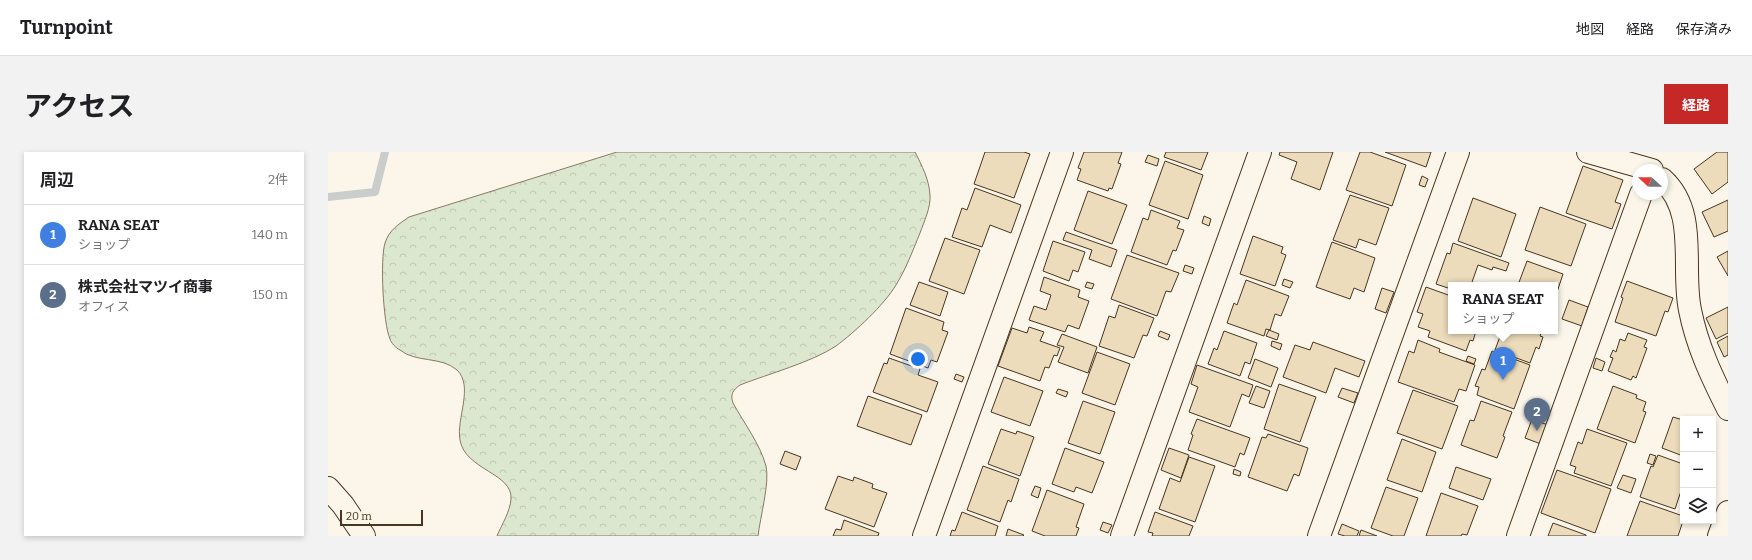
<!DOCTYPE html>
<html lang="ja">
<head>
<meta charset="utf-8">
<style>
  :root { --surface:#fff; --page:#f2f2f2; --text:#202124; --muted:#757577; --line:#e0e0e0; --accent:#c62828 }
  body { margin:0; font-family:Bitter,"Noto Sans JP",serif; background:var(--page); color:var(--text) }
  .controls { position:absolute; right:12px; bottom:12px; display:grid; overflow:hidden; border-radius:0px; box-shadow:0 2px 6px #0003 }
  .controls button { width:36px; height:36px; display:grid; place-items:center; padding:0; border:0; border-bottom:1px solid var(--line); background:var(--surface); color:var(--text); font:20px sans-serif }
  .compass { position:absolute; left:1304px; top:12px; width:36px; height:36px; border-radius:50%; background:var(--surface); box-shadow:0 2px 6px #0003; rotate:291deg }
  .scale { position:absolute; left:12px; bottom:10px; width:83px; box-sizing:border-box; padding-left:4px; border:2px solid #4a3520; border-top:0; font-size:11px; line-height:14px; white-space:nowrap; color:#4a3520; -webkit-text-stroke:3px #fbf6e9; paint-order:stroke }
  .you { position:absolute; left:590px; top:207px; width:14px; height:14px; margin:-10px; border:3px solid #fff; border-radius:50%; background:#1a73e8; box-shadow:0 0 0 6px #1a73e833 }
  .badge { display:grid; place-items:center; width:26px; height:26px; border-radius:50%; background:var(--accent); color:#fff; font-size:13px; font-weight:700 }
  .pin { position:absolute; translate:-50% -33px; filter:drop-shadow(0 1px 2px #0008) }
  .pin::after { content:''; position:absolute; top:21px; width:14px; height:12px; background:inherit; clip-path:polygon(0 0,100% 0,50% 100%) }
  .popup { position:absolute; left:1120px; top:130px; width:110px; height:52px; box-sizing:border-box; display:grid; place-content:center; border-radius:0px; background:var(--surface); filter:drop-shadow(0 1px 3px #0005); font-size:13px; white-space:nowrap; color:var(--muted) }
  .popup b { font-size:15px; color:var(--text) }
  .popup::after { content:''; position:absolute; left:50%; top:100%; margin-left:-8px; border:8px solid transparent; border-top-color:var(--surface) }
  .list { margin:0; padding:0; list-style:none }
  h2 { display:flex; justify-content:space-between; align-items:center; height:52px; margin:0; padding:0 16px; font-size:17px }
  h2 small { font-size:13px; font-weight:400; color:var(--muted) }
  .list li { display:grid; grid-template-columns:26px 1fr auto; gap:12px; align-items:center; box-sizing:border-box; height:60px; padding:0 16px; border-top:1px solid var(--line) }
  .list b { display:block; font-size:15px; white-space:nowrap }
  .list p { margin:0; font-size:13px; white-space:nowrap; color:var(--muted) }
  .list em { font-size:13px; font-style:normal; color:var(--muted) }
  .icon { flex:none; width:22px; height:22px; fill:none; stroke:currentColor; stroke-width:2; stroke-linecap:round; stroke-linejoin:round }
  .map { position:relative; flex:none; width:1400px; height:384px; overflow:hidden; border-radius:0px }
  header { display:flex; align-items:center; gap:24px; box-sizing:border-box; height:56px; padding:0 20px; background:var(--surface); border-bottom:1px solid var(--line) }
  header strong { font-size:19px }
  nav { display:flex; gap:22px; margin-inline-start:auto; font-size:14px }
  .intro { display:flex; align-items:center; justify-content:space-between; box-sizing:border-box; height:96px; padding:0 24px }
  h1 { margin:0; font-size:28px }
  .button { padding:10px 18px; border-radius:0px; background:var(--accent); color:#fff; font-size:14px; font-weight:700 }
  main { display:flex; gap:24px; padding:0 24px }
  aside { flex:1; background:var(--surface); border-radius:0px; box-shadow:0 2px 6px #0003 }
  .map>svg:first-child { display:block }
  .forest { fill:url(#forest-crowns); stroke:#887966 }
  .lines { fill:none; stroke-linecap:round; stroke-linejoin:round }
  .stream { stroke:#c9cecd; stroke-width:8 }
  .building { fill:#ecdcbc; stroke:#4a3520 }
  .minor-casing { stroke:#4a3520; stroke-width:24 }
  .minor { stroke:#fbf6e9; stroke-width:22 }
</style>
</head>
<body>
<header>
<strong>Turnpoint</strong>
<nav><a>地図</a><a>経路</a><a>保存済み</a></nav>
</header>
<div class="intro"><h1>アクセス</h1><a class="button">経路</a></div>
<main>
<aside>
<h2>周辺<small>2件</small></h2>
<ul class="list">
<li><span class="badge" style="background:#3f7fe0">1</span><div><b>RANA SEAT</b><p>ショップ</p></div><em>140 m</em></li>
<li><span class="badge" style="background:#5c6f8a">2</span><div><b>株式会社マツイ商事</b><p>オフィス</p></div><em>150 m</em></li>
</ul>
</aside>
<div class="map">
<svg width="1400" height="384" viewBox="0 0 1400 384">
  <defs>
    <pattern id="forest-crowns" width="20" height="18" patternUnits="userSpaceOnUse"><rect width="20" height="18" fill="#dce7d0"/><path d="M2 6a3 3 0 1 1 6 0M12 15a3 3 0 1 1 6 0" fill="none" stroke="#bec7b2"/></pattern>
  </defs>
  <rect width="100%" height="100%" fill="#fbf6e9"/>
  <path class="forest" d="M289 0H587C594 14 601 27 602 43 603 55 596 70 592 81 585 98 578 117 568 133 556 153 527 180 508 194 484 210 440 222 412 233 405 238 402 242 405 251 416 271 432 292 438 314 442 330 432 366 430 384H169C174 372 182 360 183 347 185 321 137 318 132 288 128 267 146 234 129 218 113 204 88 211 72 198 68 196 63 191 62 187 55 171 52 107 57 91 61 78 71 72 81 65Z"/>
  <g class="lines">
    <path class="stream" d="M0 45 47 40 57 0"/>
  </g>
  <path class="building" d="M657 0H696L702 2 686 46 646 32Z
    M756 0H794L790 11 793 12 784 37 781 36 780 39 749 28 753 17 750 16Z
    M838 0H880L873 18 836 5Z
    M952 0H1005L992 38 963 27 969 10 951 3Z
    M1032 0H1042L1078 13 1064 54 1018 38Z
    M1057 0H1103L1098 15Z
    M1389 0H1400V30L1384 42 1366 17Z
    M820 3 831 7 829 14 817 10Z
    M837 9 875 23 860 67 821 53Z
    M1255 14 1295 28 1287 50 1293 52 1284 77 1238 61Z
    M1094 24 1100 27 1097 35 1091 33Z
    M647 36 693 53 683 81 662 73 654 95 624 85 634 56 639 58Z
    M760 39 799 53 784 92 746 78Z
    M1022 43 1061 56 1048 93 1031 87 1028 96 1005 88Z
    M1145 46 1188 62 1173 105 1130 89Z
    M1400 48V79L1386 85 1374 60Z
    M1212 55 1258 72 1243 114 1197 98Z
    M823 58 852 69 849 76 856 78 848 99 845 98 839 113 803 100 815 66 820 68Z
    M876 64 883 67 881 74 874 71Z
    M738 80 789 98 783 115 761 107 764 98 735 88Z
    M925 84 955 95 953 101 958 103 947 134 912 122Z
    M617 86 652 98 636 142 601 129Z
    M725 89 757 100 750 120 745 118 741 129 715 119Z
    M1004 90 1047 106 1036 140 1026 136 1022 147 988 135Z
    M1125 91 1181 111 1178 119 1165 115 1164 118 1150 113 1143 133H1123V137L1108 132 1119 101 1122 102Z
    M1400 99V124L1389 105Z
    M799 103 851 121 843 140 838 139 829 164 783 147Z
    M1199 109 1235 122 1227 146V133H1190Z
    M857 113 866 116 864 122 855 119Z
    M716 125 752 138 750 145 761 149 751 177 740 173 737 180 701 168 706 154 718 158 723 143 712 139Z
    M956 127 965 130 962 136 954 133Z
    M918 128 961 144 953 164 947 162 942 178 938 177 936 184 899 171 906 151 909 153Z
    M1299 129 1345 146 1340 160 1337 159 1328 184 1287 170 1295 146 1293 145Z
    M591 130 620 140 612 164 582 153Z
    M759 130 766 132 764 137 757 135Z
    M1098 135 1123 144V179H1148L1145 189 1142 188 1138 199 1100 185 1102 179 1090 175 1095 162 1089 160Z
    M1054 136 1066 140 1058 161 1047 157Z
    M1241 148 1260 155 1254 174 1234 167Z
    M791 153 826 166 819 184 815 183 806 206 771 194 781 164 787 166Z
    M1400 155V181L1388 187 1378 166Z
    M578 156 616 170 614 178 620 180 609 210 603 208 600 216 562 202Z
    M701 175 716 180 712 189 732 196 729 204 726 203 721 216 717 215 712 229 670 214 684 176 699 181Z
    M941 178 951 182 949 188 938 184Z
    M832 179 842 183 840 188 830 184Z
    M896 179 929 191 922 212 917 210 912 224 880 212 886 196 889 198Z
    M1174 179H1214L1212 184 1215 185 1211 197 1208 195 1202 211 1167 198Z
    M1300 181 1319 188 1316 195 1319 196 1308 226 1305 224 1303 228 1280 219 1285 206 1282 205 1285 198 1288 200 1292 187 1297 189Z
    M734 182 769 195 760 221 730 210 736 195 729 193Z
    M1400 184V203L1396 205 1389 190Z
    M1090 188 1112 197 1111 200 1147 213 1138 239 1131 237 1126 250 1070 230 1081 199 1086 201Z
    M944 189 954 192 952 198 943 194Z
    M985 190 1037 209 1031 225 1007 216 998 241 955 225 967 193 982 198Z
    M1164 199 1202 213 1186 257 1149 243 1151 235 1147 234 1154 217 1157 218Z
    M769 200 802 212 787 253 754 241Z
    M1140 204 1148 207 1146 212 1138 209Z
    M561 206 592 217 590 223 610 230 599 260 545 240 556 211 559 212Z
    M1268 206 1277 210 1274 219 1265 216Z
    M927 207 950 216 943 235 920 226Z
    M869 213 925 233 921 245 914 242 902 275 861 260 870 235 863 232Z
    M628 222 636 225 634 230 626 227Z
    M676 225 715 239 702 274 663 260Z
    M951 232 988 245 972 290 936 277Z
    M928 234 942 239 936 256 921 251Z
    M1285 234 1309 243 1308 246 1318 250 1315 259 1318 260 1307 291 1269 277Z
    M1014 236 1030 241 1026 251 1010 245Z
    M730 237 740 240 738 245 728 241Z
    M1085 238 1130 254 1114 297 1069 281Z
    M540 244 594 263 583 293 529 274Z
    M755 249 787 260 772 302 740 291Z
    M1153 249 1184 260 1175 284 1177 285 1169 306 1133 293 1142 268 1146 269Z
    M1345 265 1355 268V304L1334 296Z
    M869 267 922 286 916 303 912 301 907 315 860 298 865 283 863 282Z
    M1204 267 1220 273 1213 292 1197 286Z
    M673 277 688 282 689 279 706 285 692 324 660 312Z
    M1259 277 1299 291 1283 334 1246 321 1248 315 1242 313 1250 290 1254 292Z
    M940 282 980 296 971 324 966 322 959 339 920 325 934 285 938 286Z
    M1074 287 1108 300 1094 340 1059 328Z
    M737 296 776 310 764 341 748 335 746 340 724 332Z
    M841 296 861 303 853 326 833 318Z
    M457 299 473 305 468 318 452 312Z
    M1322 302 1328 304 1325 313 1319 311Z
    M1330 303 1355 312V340L1353 339 1347 357 1312 345 1323 314 1325 315Z
    M861 305 887 314 867 370 831 357 842 326 852 330Z
    M655 314 691 327 683 350 680 348 672 370 639 358Z
    M1128 315 1163 327 1155 348 1121 336Z
    M906 317 913 320 912 324 905 322Z
    M1229 318 1283 337 1267 381 1213 361Z
    M1295 323 1308 327 1303 341 1289 336Z
    M510 324 525 329 526 325 545 332 544 336 559 341 546 375 497 357Z
    M707 334 713 336 710 346 703 343Z
    M1058 335 1090 346 1076 384H1065L1043 376Z
    M719 338 756 352 748 375 751 376 748 384H717L704 379Z
    M1113 341 1150 354 1139 383 1134 382 1133 384H1098Z
    M1312 349 1355 364V369L1350 384H1299Z
    M634 360 670 374 667 384H622L624 378 627 379Z
    M827 360 865 374 861 384H824L825 381 820 380Z
    M516 368 551 381 550 384H505L508 377 513 378Z
    M775 370 784 373 780 381 772 378Z
    M1225 371 1258 383V384H1220Z
    M1014 372 1031 379 1029 384H1017L1010 382Z
    M680 377 696 383 695 384H678Z
    M1033 378 1049 384H1031Z"/>
  <g class="lines">
    <defs>
      <path id="minor" d="M1260 0 1324 18
        M1334 27C1371 60 1353 115 1362 158 1369 194 1384 225 1400 257
        M0 336 15 353 36 384
        M596 384 734 0
        M794 384 932 0
        M991 384 1130 0
        M1190 384 1313 42
        M1391 384 1400 360"/>
    </defs>
    <use href="#minor" class="minor-casing"/>
    <use href="#minor" class="minor"/>
  </g>
</svg>
<div class="controls">
<button>+</button>
<button>−</button>
<button><svg class="icon" aria-label="layers" viewBox="0 0 24 24"><path d="M12 4l9 5-9 5-9-5zM3 14l9 5 9-5"/></svg></button>
</div>
<svg class="compass" viewBox="-18 -18 36 36"><path d="M0-13l5 13h-10z" fill="#e53935"/><path d="M0 13l5-13h-10z" fill="#757577"/></svg>
<div class="scale">20 m</div>
<div class="you"></div>
<div class="pin badge" style="left:1175px;top:228px;background:#3f7fe0">1</div>
<div class="popup"><b>RANA SEAT</b>ショップ</div>
<div class="pin badge" style="left:1209px;top:279px;background:#5c6f8a">2</div>
</div>
</main>
</body>
</html>
